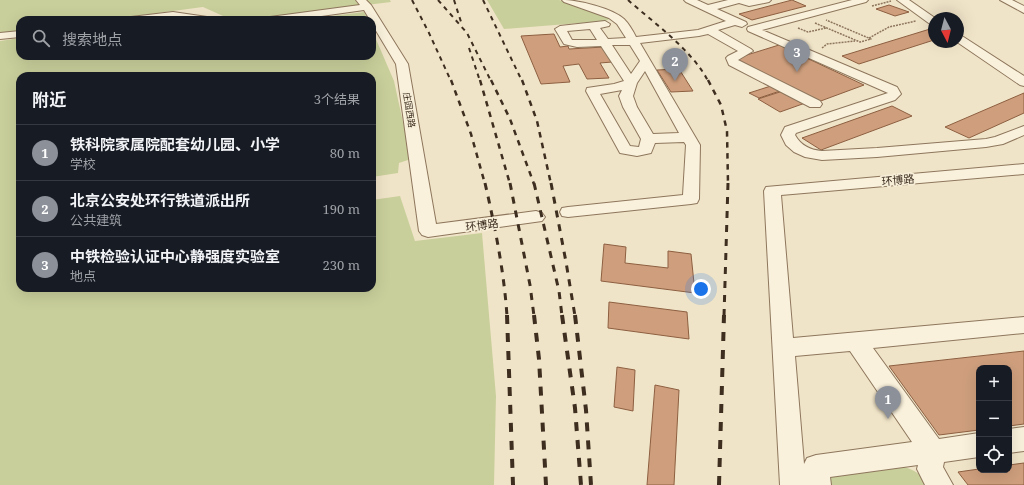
<!DOCTYPE html>
<html lang="zh">
<head>
<meta charset="utf-8">
<style>
  :root { --surface:#171b24; --page:#242831; --text:#f1f3f6; --muted:#9ea1a6; --line:#363941; --accent:#8c9099 }
  body { margin:0; font-family:"Noto Serif","Noto Sans SC",serif; background:var(--page); color:var(--text) }
  .controls { position:absolute; right:12px; bottom:12px; display:grid; overflow:hidden; border-radius:8px; box-shadow:0 4px 16px #0002 }
  .controls button { width:36px; height:36px; display:grid; place-items:center; padding:0; border:0; border-bottom:1px solid var(--line); background:var(--surface); color:var(--text); font:20px sans-serif }
  .compass { position:absolute; left:928px; top:12px; width:36px; height:36px; border-radius:50%; background:var(--surface); box-shadow:0 4px 16px #0002; rotate:173deg }
  .you { position:absolute; left:701px; top:289px; width:14px; height:14px; margin:-10px; border:3px solid #fff; border-radius:50%; background:#1a73e8; box-shadow:0 0 0 6px #1a73e833 }
  .badge { display:grid; place-items:center; width:26px; height:26px; border-radius:50%; background:var(--accent); color:#fff; font-size:13px; font-weight:700 }
  .pin { position:absolute; translate:-50% -33px; filter:drop-shadow(0 1px 2px #0008) }
  .pin::after { content:''; position:absolute; top:21px; width:14px; height:12px; background:inherit; clip-path:polygon(0 0,100% 0,50% 100%) }
  .list { margin:0; padding:0; list-style:none }
  h2 { display:flex; justify-content:space-between; align-items:center; height:52px; margin:0; padding:0 16px; font-size:17px }
  h2 small { font-size:13px; font-weight:400; color:var(--muted) }
  .list li { display:grid; grid-template-columns:26px 1fr auto; gap:12px; align-items:center; box-sizing:border-box; height:56px; padding:0 16px; border-top:1px solid var(--line) }
  .list b { display:block; font-size:15px; white-space:nowrap }
  .list p { margin:0; font-size:13px; white-space:nowrap; color:var(--muted) }
  .list em { font-size:13px; font-style:normal; color:var(--muted) }
  .icon { flex:none; width:22px; height:22px; fill:none; stroke:currentColor; stroke-width:2; stroke-linecap:round; stroke-linejoin:round }
  .map { position:relative; flex:none; width:1024px; height:485px; overflow:hidden }
  .search { position:absolute; background:var(--surface); box-shadow:0 4px 16px #0002; left:16px; top:16px; width:360px; height:44px; display:flex; align-items:center; gap:10px; box-sizing:border-box; padding:0 14px; border-radius:12px; color:var(--muted); font-size:15px }
  .panel { position:absolute; background:var(--surface); box-shadow:0 4px 16px #0002; left:16px; top:72px; width:360px; height:220px; border-radius:12px }
  .map>svg:first-child { display:block }
  .green { fill:#c9cf9b }
  .building { fill:#cf9f7d; stroke:#8d5f41 }
  .lines { fill:none; stroke-linecap:round; stroke-linejoin:round }
  .minor-casing { stroke:#8d765c; stroke-width:2 }
  .path { stroke:#8d765c; stroke-width:1.5; stroke-dasharray:2 1; stroke-linecap:butt }
  .minor { fill:#faf1dc; fill-rule:evenodd }
  .rail-far3 { stroke:#3d2e20; stroke-width:2; stroke-dasharray:4.5 4.5; stroke-linecap:butt }
  .rail-far2 { stroke:#3d2e20; stroke-width:2.5; stroke-dasharray:5.5 5.5; stroke-linecap:butt }
  .rail-far1 { stroke:#3d2e20; stroke-width:3; stroke-dasharray:7 7; stroke-linecap:butt }
  .rail { stroke:#3d2e20; stroke-width:4; stroke-dasharray:9 9; stroke-linecap:butt }
  .labels { text-anchor:middle; stroke-width:3.5; stroke-linejoin:round; paint-order:stroke }
  .far-street-label { font-size:9px; fill:#3d2e20; stroke:#f7eed8 }
  .street-label { font-size:11px; fill:#3d2e20; stroke:#f7eed8 }
</style>
</head>
<body>
<div class="map">
<svg width="1024" height="485" viewBox="0 0 1024 485">
  <rect width="100%" height="100%" fill="#f0e4c8"/>
  <path class="green" d="M0 0H390L391 2 243 20H232L203 7 105 20H20V31L0 33Z
    M487 0H559L606 16 610 17V19L605 21 504 29Z
    M364 12 368 20H300Z
    M372 30 394 81 411 159 399 163 398 173 372 177V76H20V288H372V200L400 196 415 241 482 233 496 396 494 485H0V41L20 38V56H372Z
    M900 466C914 469 922 475 932 485H824L827 476Z"/>
  <path class="building" d="M792 0 806 6 752 20 739 14Z
    M889 5 909 12 895 16 876 9Z
    M930 29 934 31V40L859 64 842 56Z
    M554 34 560 47 568 46 569 49 604 47 612 62 600 63 609 78 587 79 579 64 563 66 570 82 541 84 521 36Z
    M779 45 864 85 818 102 734 59Z
    M679 69 693 91 671 92 657 70Z
    M774 85 783 90 759 98 749 93Z
    M786 90 808 102 780 112 758 99Z
    M1024 93V113L969 138 945 127Z
    M892 106 912 116 821 150 802 138Z
    M604 244 626 247 625 263 668 268V251L691 254 695 293 601 281Z
    M609 302 687 312 689 339 608 328Z
    M1024 351V424L1009 426V368H979V430L939 435 889 366Z
    M617 367 635 370 633 411 614 407Z
    M655 385 679 390 674 485H647Z
    M1024 463V485H968L958 472 979 469 1009 470V465Z"/>
  <g class="lines">
    <defs>
      <path id="minor" d="M356 0H366L371 5 408 64 436 224 536 211 542 213 545 217 542 221 428 237 422 235 419 231 396 64 372 24V20H370L364 10 293 20H265L270 17 360 5Z
        M562 0C578 0 612 8 624 19 629 24 633 31 636 37L698 30 726 21 686 2 684 0H697L708 5 728 0H771L769 2 749 6 739 3 717 9 746 22 747 24 742 27 735 25 718 30 751 49 753 51 738 60 820 101 822 104 820 107H810L729 65 726 58 728 56 738 51 708 34 699 36 640 43 700 145 699 199 697 203 691 204 568 217 562 216 560 212 562 208 568 207 683 195 686 145 684 142 655 143 651 153 637 156 620 153 586 91 587 88 614 84 624 81 601 46 577 47 564 44 555 29 560 26 605 21 610 24 609 26 600 28 608 39 626 38 617 24 609 18 564 2ZM590 29 597 40H572L567 31ZM612 45H630L640 61 631 74ZM645 71 679 133 653 134 637 107 633 96 637 83ZM622 90 619 96 623 107 641 139 639 147 630 146 600 94Z
        M852 0H868L866 2 762 30 897 87 901 94 895 100 796 133 795 135C801 146 811 150 822 151L877 148 986 139 995 137 1024 126V135L1003 144 986 147 877 157 822 160 805 157 794 152 786 145 781 135 785 127 888 93 748 31 747 29 748 27Z
        M897 0H909L935 18 934 25 930 24Z
        M1000 0H1012L1024 6V13Z
        M173 12 207 17 212 20H186L173 18 157 20H126L131 17Z
        M20 31V37L0 39V33Z
        M958 35 962 36 1024 76V86L1020 85 957 42H958Z
        M1024 164V174L781 195 793 338 1024 317V333L873 348 939 439 979 433V457L944 462 943 467 953 485H925L917 469 918 465 830 477 831 485H780L764 191 766 187ZM850 351 912 442 816 455 807 458 804 464 795 356Z
        M1024 427V451L1009 453V429Z"/>
    </defs>
    <use href="#minor" class="minor-casing"/>
    <path class="path" d="M872 6 891 1
      M815 23 860 42 871 39 826 20
      M798 28 808 32 826 28
      M869 38 889 27 916 21
      M822 48 827 44 855 41"/>
    <use href="#minor" class="minor"/>
    <path class="rail-far3" d="M412 0 429 33 451 81
      M438 0 467 33 491 81
      M454 0 462 25
      M483 0 522 81
      M628 0C654 23 693 51 708 81
      M469 48 480 81"/>
    <path class="rail-far2" d="M451 80 471 134 485 184
      M480 80 510 184
      M491 80 510 119 534 184
      M522 80 537 121 551 184
      M708 80 721 105 727 131 728 184"/>
    <path class="rail-far1" d="M485 183C495 227 504 271 507 316
      M510 183 530 285 534 316
      M534 183 559 291 562 316
      M551 183 566 262 575 316
      M724 316 728 183"/>
    <path class="rail" d="M507 315 513 485
      M534 315 539 359 546 485
      M562 315 575 408 581 485
      M575 315 586 410 591 485
      M719 485 724 315"/>
  </g>
  <g class="labels">
    <g class="far-street-label">
      <text transform="translate(409 110) rotate(81)" y="3">庄园西路</text>
    </g>
    <g class="street-label">
      <text transform="translate(898 180) rotate(-5)" y="4">环博路</text>
      <text transform="translate(482 225) rotate(-7)" y="4">环博路</text>
    </g>
  </g>
</svg>
<div class="controls">
<button>+</button>
<button>−</button>
<button><svg class="icon" aria-label="locate" viewBox="0 0 24 24"><circle cx="12" cy="12" r="6"/><path d="M12 2v4M12 18v4M2 12h4M18 12h4"/></svg></button>
</div>
<svg class="compass" viewBox="-18 -18 36 36"><path d="M0-13l5 13h-10z" fill="#e53935"/><path d="M0 13l5-13h-10z" fill="#9ea1a6"/></svg>
<div class="you"></div>
<div class="pin badge" style="left:888px;top:419px">1</div>
<div class="pin badge" style="left:675px;top:81px">2</div>
<div class="pin badge" style="left:797px;top:72px">3</div>
<div class="search"><svg class="icon" aria-label="search" viewBox="0 0 24 24"><circle cx="10" cy="10" r="6"/><path d="M15 15l6 6"/></svg>搜索地点</div>
<section class="panel">
<h2>附近<small>3个结果</small></h2>
<ul class="list">
<li><span class="badge">1</span><div><b>铁科院家属院配套幼儿园、小学</b><p>学校</p></div><em>80 m</em></li>
<li><span class="badge">2</span><div><b>北京公安处环行铁道派出所</b><p>公共建筑</p></div><em>190 m</em></li>
<li><span class="badge">3</span><div><b>中铁检验认证中心静强度实验室</b><p>地点</p></div><em>230 m</em></li>
</ul>
</section>
</div>
</body>
</html>
